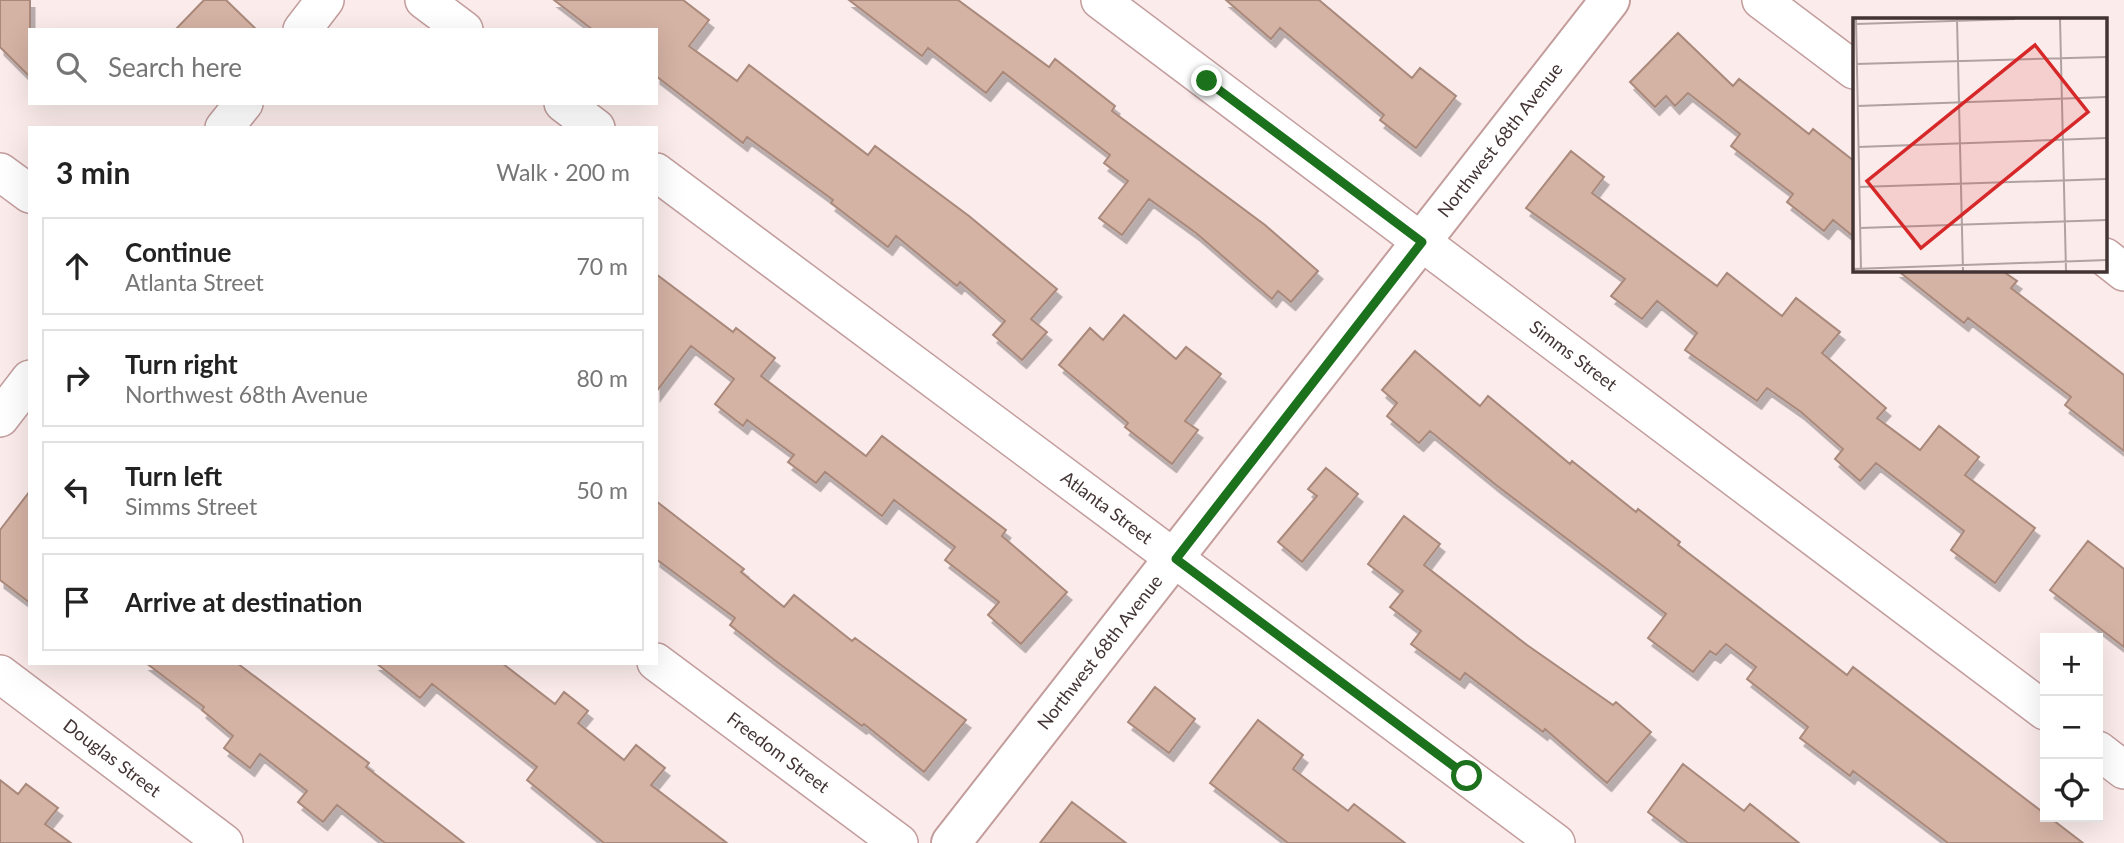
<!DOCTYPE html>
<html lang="en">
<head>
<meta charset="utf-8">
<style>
  :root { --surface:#fff; --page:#f2f2f2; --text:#222; --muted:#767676; --line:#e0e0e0 }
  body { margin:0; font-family:Lato,sans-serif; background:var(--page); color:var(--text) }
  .controls { position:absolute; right:21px; bottom:21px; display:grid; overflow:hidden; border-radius:0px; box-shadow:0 7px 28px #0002 }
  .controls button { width:63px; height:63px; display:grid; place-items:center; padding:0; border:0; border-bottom:2px solid var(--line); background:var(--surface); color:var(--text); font:35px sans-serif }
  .stop { position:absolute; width:21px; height:21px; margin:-16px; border:5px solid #1b711c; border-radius:50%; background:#fff }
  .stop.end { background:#1b711c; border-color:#fff; box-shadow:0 2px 7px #0008 }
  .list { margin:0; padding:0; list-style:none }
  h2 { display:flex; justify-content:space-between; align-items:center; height:91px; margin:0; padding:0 28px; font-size:30px }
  h2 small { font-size:23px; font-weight:400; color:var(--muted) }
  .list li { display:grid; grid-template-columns:46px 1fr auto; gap:21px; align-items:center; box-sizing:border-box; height:98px; margin:0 14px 14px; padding:0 14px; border:2px solid var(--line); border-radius:0px }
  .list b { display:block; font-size:26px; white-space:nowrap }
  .list p { margin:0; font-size:23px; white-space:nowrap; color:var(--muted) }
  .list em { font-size:23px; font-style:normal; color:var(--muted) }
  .icon { flex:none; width:38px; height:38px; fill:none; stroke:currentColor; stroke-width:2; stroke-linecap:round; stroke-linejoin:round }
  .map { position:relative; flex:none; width:2124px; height:843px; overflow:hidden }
  .search { position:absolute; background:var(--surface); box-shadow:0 7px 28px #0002; left:28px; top:28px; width:630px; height:77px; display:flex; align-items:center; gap:18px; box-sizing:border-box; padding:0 24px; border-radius:0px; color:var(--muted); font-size:26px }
  .panel { position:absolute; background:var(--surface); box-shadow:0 7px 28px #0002; left:28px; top:126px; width:630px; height:539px; border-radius:0px }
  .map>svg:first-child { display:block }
  .building { fill:#d4b2a4; stroke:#a9897b; stroke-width:2; filter:url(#shadow) }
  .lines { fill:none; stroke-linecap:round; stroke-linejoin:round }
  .street-casing { stroke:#c29d9c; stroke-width:40 }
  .secondary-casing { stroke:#c29d9c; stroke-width:42 }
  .street { stroke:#fff; stroke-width:37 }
  .secondary { stroke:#fff; stroke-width:38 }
  .route { stroke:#1b711c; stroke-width:9 }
  .labels { text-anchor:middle; stroke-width:5; stroke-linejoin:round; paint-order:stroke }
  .street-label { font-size:18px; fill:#433434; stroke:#fff }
  .inset-road { fill:none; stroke:#b1a2a2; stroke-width:2 }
  .view { fill:#d62828; fill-opacity:0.15; stroke:#d62828; stroke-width:3.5 }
  .inset-edge { fill:none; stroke:#433434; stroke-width:3.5 }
</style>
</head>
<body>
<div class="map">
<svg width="2124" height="843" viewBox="0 0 2124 843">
  <defs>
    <filter id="shadow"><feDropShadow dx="4.5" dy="8" stdDeviation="0" flood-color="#0004"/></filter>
  </defs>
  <rect width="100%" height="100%" fill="#fbebeb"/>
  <path class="building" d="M0 0H30V77L0 47Z
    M204 0H226L257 30H175Z
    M554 0H683L709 20 689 46 737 81 749 65 868 155 875 146 969 216 1057 289 1031 319 1047 332 1022 360 993 335 1005 321 960 282 957 286 896 236 888 247 831 203 833 200 747 137 743 143 656 76V30H593Z
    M849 0H958L1049 67 1055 59 1115 106 1112 111 1265 225 1318 271 1291 302 1278 291 1272 299 1196 233 1149 199 1122 235 1099 218 1128 181 1104 163 1110 155 1003 72 986 93 928 48 922 56Z
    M1226 0H1319L1412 78 1420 68 1456 96 1416 148 1380 120 1384 115 1280 28 1271 39Z
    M1678 33 1733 86 1739 79 1809 134 1813 129 1854 161V237L1833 220 1824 231 1787 202 1793 194 1731 146 1740 134 1688 93 1675 106 1666 96 1655 107 1630 82Z
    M1571 151 1604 177 1592 193 1717 286 1727 273 1782 316 1796 298 1840 332 1822 353 1886 408 1877 418 1920 450 1939 426 1979 457 1965 475 2035 528 1995 583 1951 550 1964 531 1876 463 1860 481 1835 459 1843 449 1801 412 1767 388 1757 401 1685 350 1697 333 1657 301 1642 319 1611 296 1625 279 1526 208Z
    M1897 270H2001L2017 281 2011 288 2124 375V451L2065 405 2071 397 1968 318 1964 323Z
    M656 274 733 332 736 328 775 358 761 376 866 456 882 436 1006 530 1002 536 1067 592 1021 644 988 615 999 602 945 560 955 547 894 500 882 516 825 472 816 483 788 462 794 455 747 420 743 426 715 404 734 379 691 346 656 392Z
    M1124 315 1176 359 1186 347 1221 374 1185 421 1198 430 1172 464 1125 427 1128 423 1059 365 1090 328 1103 340Z
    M1415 351 1480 406 1488 396 1570 464 1572 461 1636 512 1638 509 1680 542 1678 545 1847 675 1853 667 2083 843H1948L1853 771 1850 776 1800 738 1808 727 1747 679 1756 667 1726 644 1716 655 1710 651 1693 672 1648 638 1666 614 1496 485 1430 431 1419 443 1387 416 1397 403 1382 390Z
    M1326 468 1358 494 1302 562 1278 542 1317 496 1308 489Z
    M30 491V603L0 580V530Z
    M656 501 744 569 741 572 784 607 794 595 852 641 855 638 966 720 924 772 864 724 862 726 777 662 730 625 735 618 656 559Z
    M1404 516 1440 544 1424 565 1527 645 1613 705 1616 702 1651 732 1607 783 1545 729 1543 732 1465 673 1460 680 1411 644 1421 631 1390 607 1403 591 1368 564Z
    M2088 541 2124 569V647L2050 590Z
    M146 663H237L369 763 366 767 464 843H385L337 805 323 822 298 802 307 791 260 754 250 768 224 748 233 736 202 710 204 707Z
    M376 663H502L555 704 564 692 588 711 578 723 624 760 636 745 665 768 651 785 727 843H604L527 780 537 767 432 684 420 698Z
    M1155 687 1195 719 1169 753 1128 722Z
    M1258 720 1303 755 1293 769 1348 811 1354 804 1405 843H1288L1210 783Z
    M1683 764 1744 811 1750 804 1799 843H1688L1648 812Z
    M0 780 18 794 26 784 58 808 45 824 71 843H0Z
    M1072 802 1126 843H1040Z"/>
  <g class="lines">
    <defs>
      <g id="street">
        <path d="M424 0 464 30"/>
        <path id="s1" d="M1100 0 2045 711"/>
        <path d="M1761 0 1854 70"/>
        <path d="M302 30 325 0"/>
        <path d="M563 103 596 128"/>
        <path d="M224 128 244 103"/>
        <path d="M0 172 30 194"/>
        <path id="s2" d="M656 172 1556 843"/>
        <path d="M2105 257 2124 272"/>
        <path d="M0 418 30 379"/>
        <path id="s3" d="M656 662 899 843"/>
        <path id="s4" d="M0 674 224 843"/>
        <path d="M2098 750 2124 770"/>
      </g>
      <g id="secondary">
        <path id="s5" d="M951 843 1610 0"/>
      </g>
    </defs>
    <use href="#street" class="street-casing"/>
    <use href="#secondary" class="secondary-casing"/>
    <use href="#street" class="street"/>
    <use href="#secondary" class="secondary"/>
  </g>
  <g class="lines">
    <path class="route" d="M1207 81 1422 242 1176 559 1467 776"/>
  </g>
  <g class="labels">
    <g class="street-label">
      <text dy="6" stroke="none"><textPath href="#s5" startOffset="892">Northwest 68th Avenue</textPath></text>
      <text dy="6" stroke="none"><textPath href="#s1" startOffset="592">Simms Street</textPath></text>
      <text dy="6" stroke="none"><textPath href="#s2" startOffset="562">Atlanta Street</textPath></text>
      <text dy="6" stroke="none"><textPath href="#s5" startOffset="242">Northwest 68th Avenue</textPath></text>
      <text dy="6" stroke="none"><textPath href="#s3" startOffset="152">Freedom Street</textPath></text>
      <text dy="6" stroke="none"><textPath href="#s4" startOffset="140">Douglas Street</textPath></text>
    </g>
  </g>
  <g transform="translate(1853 18)">
    <rect width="254" height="254" fill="#fbebeb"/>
    <path class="inset-road" d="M3 1 8 252M104 1 110 253M207 1 213 253M3 6 162 1M3 46 254 39M4 88 254 79M5 129 254 120M6 169 254 161M7 210 254 202M0 251 254 242"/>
    <path class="view" d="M182 27 235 94 68 230 14 163Z"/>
    <rect width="254" height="254" class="inset-edge"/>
  </g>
</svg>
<div class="controls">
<button>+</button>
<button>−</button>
<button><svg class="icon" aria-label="locate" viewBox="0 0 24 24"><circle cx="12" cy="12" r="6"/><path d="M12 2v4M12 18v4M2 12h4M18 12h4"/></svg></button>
</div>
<div class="stop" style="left:1467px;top:776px"></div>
<div class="stop end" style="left:1207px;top:81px"></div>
<div class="search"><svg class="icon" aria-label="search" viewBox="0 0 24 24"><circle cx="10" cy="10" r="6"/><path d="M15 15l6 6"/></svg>Search here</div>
<section class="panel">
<h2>3 min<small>Walk · 200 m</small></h2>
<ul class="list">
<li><svg class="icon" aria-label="ahead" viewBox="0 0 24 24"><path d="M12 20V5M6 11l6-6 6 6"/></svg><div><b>Continue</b><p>Atlanta Street</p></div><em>70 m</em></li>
<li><svg class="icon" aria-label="right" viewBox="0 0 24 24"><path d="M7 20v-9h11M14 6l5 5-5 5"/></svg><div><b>Turn right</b><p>Northwest 68th Avenue</p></div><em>80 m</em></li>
<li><svg class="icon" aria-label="left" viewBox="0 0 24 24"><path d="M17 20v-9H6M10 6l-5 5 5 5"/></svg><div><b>Turn left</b><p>Simms Street</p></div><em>50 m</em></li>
<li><svg class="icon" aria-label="arrive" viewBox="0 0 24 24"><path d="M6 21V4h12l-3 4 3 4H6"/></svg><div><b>Arrive at destination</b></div></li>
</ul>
</section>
</div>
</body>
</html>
